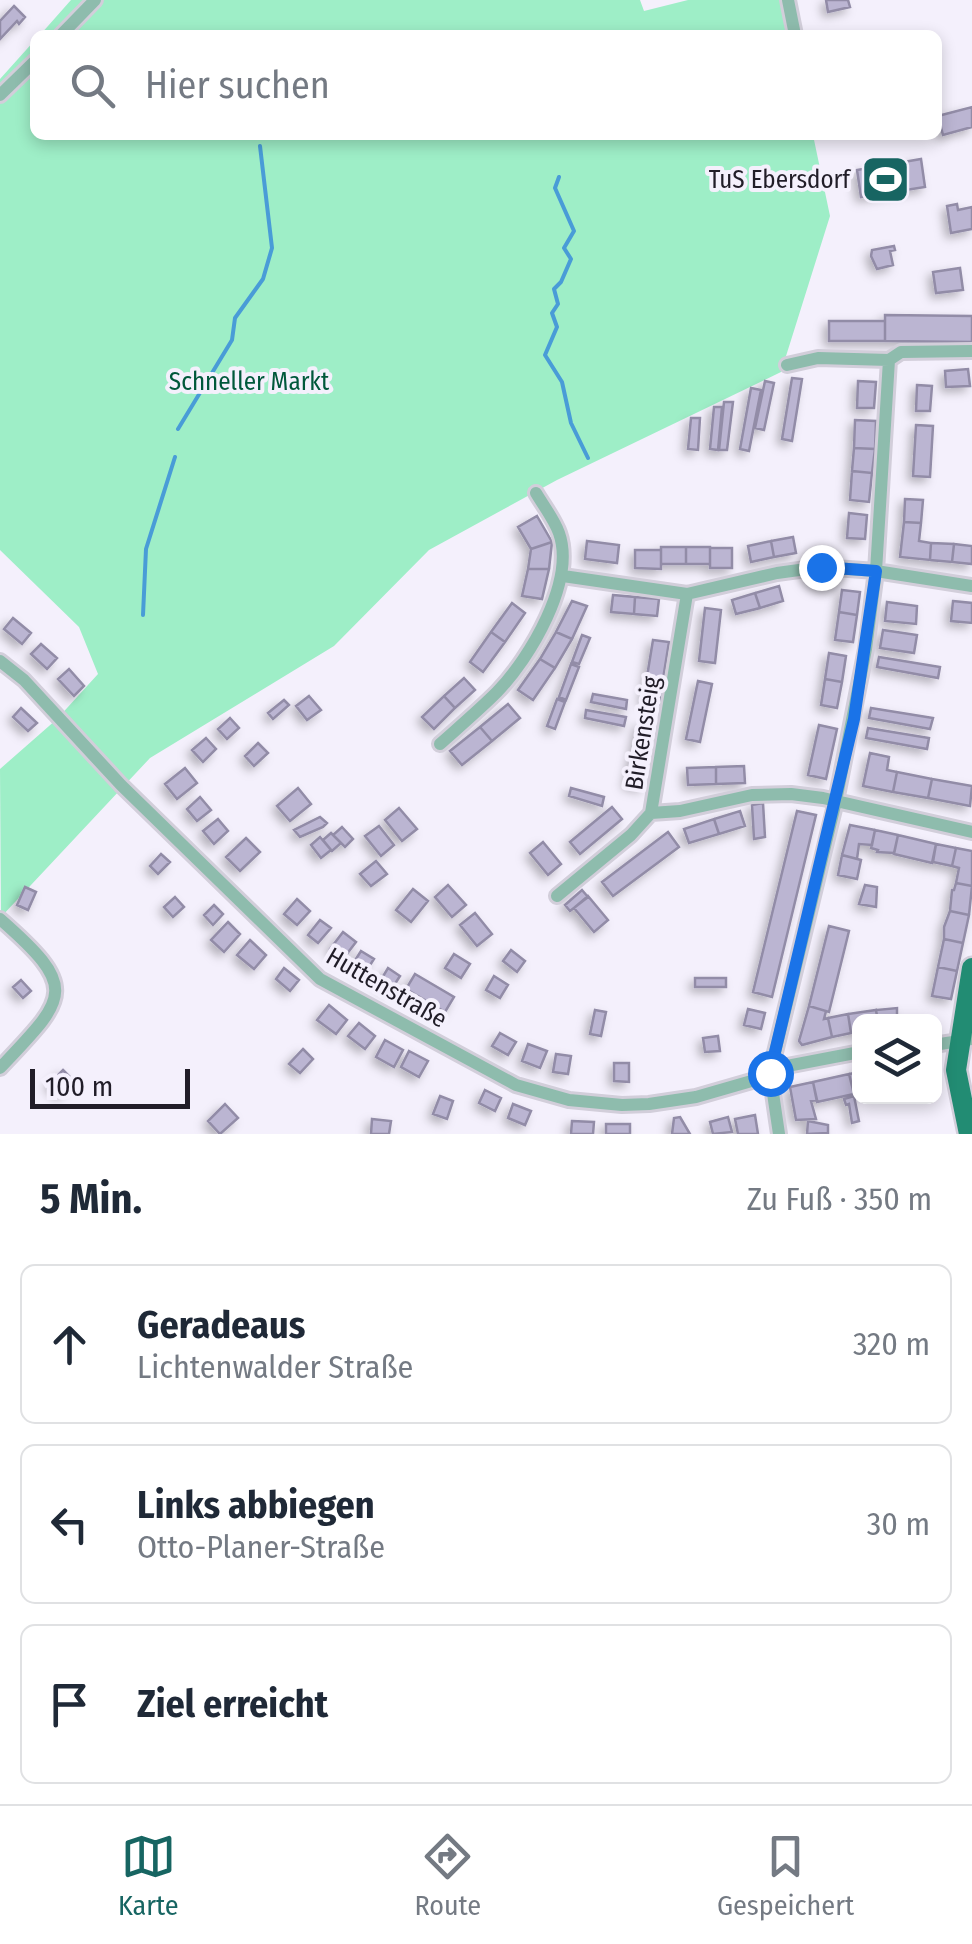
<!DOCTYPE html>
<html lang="de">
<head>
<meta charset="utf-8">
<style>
  :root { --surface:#fff; --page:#f6f6f7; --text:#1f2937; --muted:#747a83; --line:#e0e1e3; --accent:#176562 }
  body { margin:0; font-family:"Fira Sans Condensed",sans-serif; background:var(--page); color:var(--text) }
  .controls { position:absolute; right:30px; bottom:30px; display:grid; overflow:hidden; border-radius:15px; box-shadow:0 5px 15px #0003 }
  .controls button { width:90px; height:90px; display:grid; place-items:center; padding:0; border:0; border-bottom:2px solid var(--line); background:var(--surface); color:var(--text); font:50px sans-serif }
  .scale { position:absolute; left:30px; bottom:25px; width:160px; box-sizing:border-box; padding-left:10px; border:5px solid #211d28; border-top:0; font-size:28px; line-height:35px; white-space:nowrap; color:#211d28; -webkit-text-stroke:8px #f4f0fc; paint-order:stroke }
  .stop { position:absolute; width:30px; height:30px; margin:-22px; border:8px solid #1a73e8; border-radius:50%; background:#fff }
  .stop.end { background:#1a73e8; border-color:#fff; box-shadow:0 2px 10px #0008 }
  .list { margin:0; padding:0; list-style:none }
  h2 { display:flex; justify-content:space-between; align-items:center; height:130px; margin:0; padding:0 40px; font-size:42px }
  h2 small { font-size:32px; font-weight:400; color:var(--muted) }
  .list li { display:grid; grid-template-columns:65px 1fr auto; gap:30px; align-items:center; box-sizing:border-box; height:160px; margin:0 20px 20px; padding:0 20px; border:2px solid var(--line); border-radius:15px }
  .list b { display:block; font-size:38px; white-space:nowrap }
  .list p { margin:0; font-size:32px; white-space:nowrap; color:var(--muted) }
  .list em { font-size:32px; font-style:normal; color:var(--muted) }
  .icon { flex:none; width:55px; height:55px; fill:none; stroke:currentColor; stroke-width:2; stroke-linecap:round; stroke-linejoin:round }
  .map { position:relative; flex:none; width:972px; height:1134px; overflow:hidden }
  .search { position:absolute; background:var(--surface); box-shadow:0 5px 15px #0003; left:30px; right:30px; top:30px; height:110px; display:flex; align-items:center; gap:25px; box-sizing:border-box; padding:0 35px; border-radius:15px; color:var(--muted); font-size:38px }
  .sheet { height:670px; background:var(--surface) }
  nav { display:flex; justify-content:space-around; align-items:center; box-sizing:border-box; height:140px; border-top:2px solid var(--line); background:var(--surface); font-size:28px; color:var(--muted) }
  nav a { display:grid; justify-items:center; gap:5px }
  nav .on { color:var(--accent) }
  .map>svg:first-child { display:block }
  .green { fill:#9eeec7 }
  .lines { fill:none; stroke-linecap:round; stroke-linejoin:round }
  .stream { stroke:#499cd7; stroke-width:4 }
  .building { fill:#bbb5d2; stroke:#928ca7; stroke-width:2.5; filter:url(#shadow) }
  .minor-casing { stroke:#d2ceda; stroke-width:18 }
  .primary-casing { stroke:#d2ceda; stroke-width:25 }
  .minor { stroke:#8ebcad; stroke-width:12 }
  .primary { stroke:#228c73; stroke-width:20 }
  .route { stroke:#1a73e8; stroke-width:12 }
  .labels { text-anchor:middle; stroke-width:8; stroke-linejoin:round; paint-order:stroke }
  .poi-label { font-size:25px; fill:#211d28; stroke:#f4f0fc; text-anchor:end }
  .park-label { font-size:25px; fill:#00583b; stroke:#f4f0fc }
  .street-label { font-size:25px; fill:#211d28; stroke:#f4f0fc }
</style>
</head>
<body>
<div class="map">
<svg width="972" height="1134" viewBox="0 0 972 1134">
  <defs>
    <filter id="shadow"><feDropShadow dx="-4.5" dy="4.5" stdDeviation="5" flood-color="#0004"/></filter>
  </defs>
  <rect width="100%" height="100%" fill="#f4f0fc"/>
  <path class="green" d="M71 0H640L644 11 688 0H780L789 35H40Z
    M35 40V135H813L830 216 781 372 557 480 429 550 334 646 150 758 1 917 0 769 57 719 98 674 79 627 0 550V79Z"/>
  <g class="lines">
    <path class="stream" d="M559 177 555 188 574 231 564 248 571 259 561 282 554 289 558 304 552 313 557 327 545 355 562 382 571 423 588 458
      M178 429 232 340 235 318 263 279 272 248 260 146
      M143 615 146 549 175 457"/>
  </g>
  <path class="building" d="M826 0H848L850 7 828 12Z
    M14 6 25 17 19 24 17 21 0 39V21Z
    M972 107V127L943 135 938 116Z
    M921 159 925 187 861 197 857 170Z
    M957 204 958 210 972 207V229L951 233 947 206Z
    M894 246 895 250 890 251 893 265 877 269 871 256 872 250Z
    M960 268 963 290 936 293 933 272Z
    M885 315 972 316V342L885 341Z
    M829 321H885V341H829Z
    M968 369 970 386 946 387 945 371Z
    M792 378 802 379 792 441 782 439Z
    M765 381 774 383 764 430 755 428Z
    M858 381 876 382 874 408H857Z
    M917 385 932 386 930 411H916Z
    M751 388 761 390 749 451 740 449Z
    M724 402H733L727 450H719Z
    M714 407H722L718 450 710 449Z
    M691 418H700L698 450 688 449Z
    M855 420 876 421 875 449 854 448Z
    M916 425 933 426 930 477 913 476Z
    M854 448 875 449 872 473 852 471Z
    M852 471 872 473 869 502 850 500Z
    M905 499 923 500 921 523 904 522Z
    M849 513 867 515 865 539 847 538Z
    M537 516 552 542 531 549 518 527Z
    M904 522 921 523 919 541 931 543 930 560 900 557Z
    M793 537 796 553 774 557 771 541Z
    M587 541 619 545 617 563 585 559Z
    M771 541 774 557 751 562 748 546Z
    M552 542 549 569H528L531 549Z
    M931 543 954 544 952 562 930 560Z
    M954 544 972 546V564L952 562Z
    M661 547H686V564H661Z
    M686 547H710V564H686Z
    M710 548H732V568H710Z
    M635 550H661V569L635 568Z
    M528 569H549L542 599 522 596Z
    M779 586 783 601 760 608 755 593Z
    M842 590 860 592 857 615 839 612Z
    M755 593 760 608 736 614 732 600Z
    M613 595 635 597 634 614 611 612Z
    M635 597 659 599 657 616 634 614Z
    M572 601 587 606 572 639 556 632Z
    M953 601 972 603V623L951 621Z
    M887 602 917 606 916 624 885 621Z
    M512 603 525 613 505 642 491 632Z
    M705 608 721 610 715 663 699 661Z
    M839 612 857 615 853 642 835 640Z
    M13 618 31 633 22 644 4 629Z
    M883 630 917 635 914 653 880 648Z
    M491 632 505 642 483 672 470 662Z
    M556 632 572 639 555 668 540 659Z
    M582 635 590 638 579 664 572 662Z
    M653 640 669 642 659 704 643 701Z
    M41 644 57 658 47 669 31 654Z
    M829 653 846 656 842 682 825 679Z
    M879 657 940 667 938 678 877 667Z
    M540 659 555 668 533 700 518 690Z
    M571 664 579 667 566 700 559 697Z
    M69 669 84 686 74 696 58 679Z
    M464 678 475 690 455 708 444 696Z
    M825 679 842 682 837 708 821 705Z
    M698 681 712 684 700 742 686 739Z
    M593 694 627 700 626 709 591 702Z
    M309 696 321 710 307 720 296 706Z
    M444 696 455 708 434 729 422 717Z
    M557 699 565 702 555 729 547 726Z
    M284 700 289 705 273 719 268 713Z
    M508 704 520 718 492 741 480 727Z
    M21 708 37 723 28 731 13 717Z
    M871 708 933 718 930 729 869 718Z
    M586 710 626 717 624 726 585 718Z
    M230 718 239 728 227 739 218 729Z
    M639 723 654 726 643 787 627 784Z
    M819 725 837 729 826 779 808 775Z
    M480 727 492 741 462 765 450 751Z
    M868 728 929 738 927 749 866 738Z
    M206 738 216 749 203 762 192 750Z
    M258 743 268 753 254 766 245 756Z
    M870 753 889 757 887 770 897 772 893 792 863 786Z
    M744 766 745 783 716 784V767Z
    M716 767V784L688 785 687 768Z
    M185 768 197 783 177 799 165 784Z
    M897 772 932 779 928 798 893 792Z
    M932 779 972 786 970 806 928 798Z
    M298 788 311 804 290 821 277 806Z
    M571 788 604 797 602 806 569 796Z
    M200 797 211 810 197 821 187 809Z
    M763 803 765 837 754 839 752 805Z
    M612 807 622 819 580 854 570 842Z
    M399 808 417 829 402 841 385 820Z
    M740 811 745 826 719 834 714 819Z
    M797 811 816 815 772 997 753 992Z
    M320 817 327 823 323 827 300 837 294 830Z
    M218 819 228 831 214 844 203 831Z
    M714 819 719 834 689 843 684 829Z
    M850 825 875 830 872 845 859 844 857 859 842 855Z
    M379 826 394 845 381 856 365 836Z
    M342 827 353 839 345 847 333 835Z
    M875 830 898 835 894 853 877 852 878 850 871 848Z
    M668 832 679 847 613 896 602 882Z
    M331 833 341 843 332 851 323 840Z
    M898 835 936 844 932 863 894 854Z
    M320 837 331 850 321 858 311 845Z
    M246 838 260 852 240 871 226 857Z
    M543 842 561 864 548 875 530 853Z
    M936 844 956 848 952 866 933 862Z
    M956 848 972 851V886L956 883 959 868 952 866Z
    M161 854 170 862 158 874 150 866Z
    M842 855 861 860 857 879 838 875Z
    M376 861 387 874 371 886 360 874Z
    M956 883 972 886 969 915 950 911 952 890H954Z
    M448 885 466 905 452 917 435 897Z
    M865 885 877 887 876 907 859 904Z
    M25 887 36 892 28 910 17 905Z
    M413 889 428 901 411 922 396 910Z
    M582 890 588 897 570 911 565 905Z
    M588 896 608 920 594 932 574 908Z
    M175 897 184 907 173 917 164 907Z
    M297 899 310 911 297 925 284 914Z
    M214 905 223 914 213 925 204 915Z
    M950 911 969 915 963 943 944 939V927Z
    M475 913 492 934 477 946 460 925Z
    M320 920 331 928 318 943 308 935Z
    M228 922 240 934 224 952 211 940Z
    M829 926 849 931 829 1012 809 1006Z
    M343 932 356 942 343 959 330 949Z
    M944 939 963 943 957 971 938 967Z
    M250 940 266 955 254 969 237 955Z
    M511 950 525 961 517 972 503 961Z
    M361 951 374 959 365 973 352 965Z
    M454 954 470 964 461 978 445 968Z
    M938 967 957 971 951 999 932 996Z
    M284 968 299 980 290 991 276 979Z
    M388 968 400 976 391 990 379 983Z
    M415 974 454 997 445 1012 406 989Z
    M494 976 508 985 500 998 486 990Z
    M695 978H726V987H695Z
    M21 980 31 991 23 998 13 987Z
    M329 1005 347 1020 336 1034 317 1020Z
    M809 1006 826 1011 824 1019 828 1018 832 1037 802 1045 799 1041Z
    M897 1008V1022H878L876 1010Z
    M748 1009 765 1013 761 1029 744 1025Z
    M595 1010 606 1012 601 1036 590 1034Z
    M876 1010 878 1022H860V1032L851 1033 848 1014Z
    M848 1014 851 1033 832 1037 828 1018Z
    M359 1023 375 1036 365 1049 348 1036Z
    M500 1033 516 1042 508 1055 492 1046Z
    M718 1036 720 1051 705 1052 703 1038Z
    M385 1040 403 1050 394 1067 376 1057Z
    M528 1044 547 1051 540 1068 522 1061Z
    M303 1049 313 1059 300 1073 289 1064Z
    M409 1051 428 1061 419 1077 401 1067Z
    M556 1054 571 1056 568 1074 553 1072Z
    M614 1063H629V1082L614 1081Z
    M63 1070 74 1081 61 1095 49 1084Z
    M860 1072V1093L854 1094 849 1074Z
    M849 1074 854 1094 817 1102 813 1082Z
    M813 1082 817 1100 811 1101 816 1119 796 1120 790 1087Z
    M485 1090 501 1098 495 1111 479 1103Z
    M440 1096 453 1101 447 1119 433 1114Z
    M854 1096 859 1121 852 1123 849 1104 846 1105 844 1099Z
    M225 1104 238 1118 220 1134 208 1121Z
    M513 1104 531 1111 525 1125 508 1118Z
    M755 1115 758 1134H738L735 1119Z
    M680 1117 690 1134H672L674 1118Z
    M728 1117 732 1132 713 1134 710 1122Z
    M372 1119 391 1121 389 1134H371Z
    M572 1121 594 1122 593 1134H571Z
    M808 1121 828 1125V1133L807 1134Z
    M606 1124H630V1134H606Z"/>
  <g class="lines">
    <defs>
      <path id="minor" d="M788 0 795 35
        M61 35 95 0
        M0 95 35 61
        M787 365 818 358 889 360 901 352 972 351
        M563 576 687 594 777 573 821 567 876 571 972 586
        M0 661 24 680 121 785 320 979 516 1085 569 1100 622 1105 649 1104 696 1097 755 1080 787 1066 860 1052
        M440 744C459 727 479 710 497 692 530 658 576 581 559 533 554 519 543 505 536 493
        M651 813 680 811 752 795 791 794 823 798 972 832
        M557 896 631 835 651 813 687 594
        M0 919C80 989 67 997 0 1068
        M934 1045 972 1039
        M779 1134 770 1073 836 801 866 649 876 571 889 360"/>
      <path id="primary" d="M969 1134 956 1070 972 968"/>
    </defs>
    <use href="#minor" class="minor-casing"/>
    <use href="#primary" class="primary-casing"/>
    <use href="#minor" class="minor"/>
    <use href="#primary" class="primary"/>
  </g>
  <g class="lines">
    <path class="route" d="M770 1073 854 719 876 571 821 567"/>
  </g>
  <defs>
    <symbol id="stadium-square" viewBox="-11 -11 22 22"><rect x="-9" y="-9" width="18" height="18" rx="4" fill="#176562" stroke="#f4f0fc"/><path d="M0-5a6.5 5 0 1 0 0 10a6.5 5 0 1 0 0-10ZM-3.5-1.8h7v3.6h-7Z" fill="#fff"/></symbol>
  </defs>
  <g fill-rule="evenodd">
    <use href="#stadium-square" x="858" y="152" width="55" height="55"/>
  </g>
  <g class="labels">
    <g class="poi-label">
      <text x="850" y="188">TuS Ebersdorf</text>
    </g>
    <g class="park-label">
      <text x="249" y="390">Schneller Markt</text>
    </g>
    <g class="street-label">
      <text transform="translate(642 733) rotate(-81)" y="9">Birkensteig</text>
      <text transform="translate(387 987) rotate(30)" y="9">Huttenstraße</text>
    </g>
  </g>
</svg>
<div class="controls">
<button><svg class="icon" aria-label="layers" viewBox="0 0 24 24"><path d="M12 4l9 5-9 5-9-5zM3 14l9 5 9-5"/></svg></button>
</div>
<div class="scale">100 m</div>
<div class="stop" style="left:770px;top:1073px"></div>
<div class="stop end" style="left:821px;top:567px"></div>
<div class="search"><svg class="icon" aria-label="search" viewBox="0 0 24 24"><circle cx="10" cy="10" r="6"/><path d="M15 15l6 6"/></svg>Hier suchen</div>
</div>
<section class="sheet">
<h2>5 Min.<small>Zu Fuß · 350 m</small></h2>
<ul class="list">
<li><svg class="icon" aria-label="ahead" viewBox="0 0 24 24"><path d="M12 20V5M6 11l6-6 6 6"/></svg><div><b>Geradeaus</b><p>Lichtenwalder Straße</p></div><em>320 m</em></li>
<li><svg class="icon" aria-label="left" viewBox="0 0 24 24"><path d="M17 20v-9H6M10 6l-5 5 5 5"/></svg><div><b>Links abbiegen</b><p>Otto-Planer-Straße</p></div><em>30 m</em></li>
<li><svg class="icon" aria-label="arrive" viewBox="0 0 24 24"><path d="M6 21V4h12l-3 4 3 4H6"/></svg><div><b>Ziel erreicht</b></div></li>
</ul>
</section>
<nav>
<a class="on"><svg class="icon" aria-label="map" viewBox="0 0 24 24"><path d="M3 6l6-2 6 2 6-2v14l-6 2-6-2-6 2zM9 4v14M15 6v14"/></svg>Karte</a>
<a><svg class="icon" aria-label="directions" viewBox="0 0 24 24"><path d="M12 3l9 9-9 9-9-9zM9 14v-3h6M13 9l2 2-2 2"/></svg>Route</a>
<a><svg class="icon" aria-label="saved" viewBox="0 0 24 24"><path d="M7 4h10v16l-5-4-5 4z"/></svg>Gespeichert</a>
</nav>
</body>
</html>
